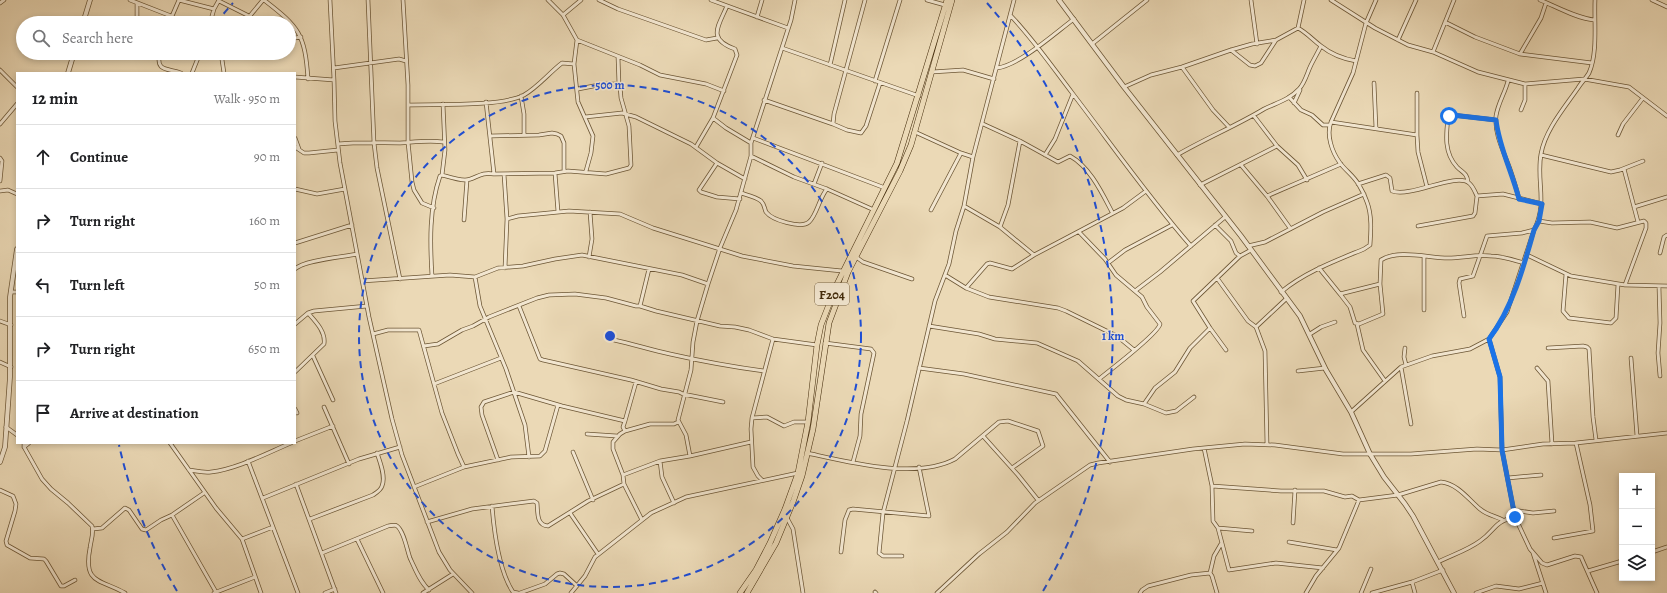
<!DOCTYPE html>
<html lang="en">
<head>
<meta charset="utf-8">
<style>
  :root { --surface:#fff; --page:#f2f2f2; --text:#202124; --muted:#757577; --line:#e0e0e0 }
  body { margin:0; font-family:Alegreya,serif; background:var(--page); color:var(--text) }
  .controls { position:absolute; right:12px; bottom:12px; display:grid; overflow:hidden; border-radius:0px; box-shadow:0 2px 6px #0003 }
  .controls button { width:36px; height:36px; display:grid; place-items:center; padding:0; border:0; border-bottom:1px solid var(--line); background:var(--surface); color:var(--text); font:20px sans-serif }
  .stop { position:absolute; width:12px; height:12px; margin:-9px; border:3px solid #1a73e8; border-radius:50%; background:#fff }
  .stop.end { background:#1a73e8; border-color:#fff; box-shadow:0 1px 4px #0008 }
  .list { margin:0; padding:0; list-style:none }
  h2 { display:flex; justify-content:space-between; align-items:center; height:52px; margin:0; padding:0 16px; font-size:17px }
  h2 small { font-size:13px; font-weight:400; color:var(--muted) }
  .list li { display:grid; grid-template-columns:26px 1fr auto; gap:12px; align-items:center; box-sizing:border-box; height:64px; padding:0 16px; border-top:1px solid var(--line) }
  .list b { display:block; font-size:15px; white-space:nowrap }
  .list em { font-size:13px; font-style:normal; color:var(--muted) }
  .icon { flex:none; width:22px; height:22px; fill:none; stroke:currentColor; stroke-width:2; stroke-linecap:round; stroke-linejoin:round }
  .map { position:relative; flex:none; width:1667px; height:593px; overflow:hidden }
  .search { position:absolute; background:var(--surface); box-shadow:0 2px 6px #0003; left:16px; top:16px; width:280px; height:44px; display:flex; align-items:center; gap:10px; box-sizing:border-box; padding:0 14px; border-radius:22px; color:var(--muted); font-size:15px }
  .panel { position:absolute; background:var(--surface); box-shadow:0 2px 6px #0003; left:16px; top:72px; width:280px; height:372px; border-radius:0px }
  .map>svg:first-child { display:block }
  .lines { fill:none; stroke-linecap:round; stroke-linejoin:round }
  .minor-casing { stroke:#6c5635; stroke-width:4.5 }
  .tertiary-casing { stroke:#6c5635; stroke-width:5.5 }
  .primary-casing { stroke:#422a0a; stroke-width:6 }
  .minor { stroke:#f2e6d0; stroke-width:3 }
  .tertiary { stroke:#f2e6d0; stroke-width:4 }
  .primary { stroke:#ebd9b6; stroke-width:5 }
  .route { stroke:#1a73e8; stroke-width:5 }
  .ring { fill:none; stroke:#1d4ed8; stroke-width:2; stroke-dasharray:7 5 }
  .labels { text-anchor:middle; stroke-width:3; stroke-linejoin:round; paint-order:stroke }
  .shield { fill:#f2e6d0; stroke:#776245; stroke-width:1 }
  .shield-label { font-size:13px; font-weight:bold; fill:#422a0a }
  .centre { fill:#1d4ed8; stroke:#f2e6d0; stroke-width:2 }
  .ring-label { font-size:12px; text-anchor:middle; font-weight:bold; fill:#1d4ed8; stroke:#f2e6d0; stroke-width:3; stroke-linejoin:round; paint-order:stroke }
</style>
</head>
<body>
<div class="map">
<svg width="1667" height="593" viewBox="0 0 1667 593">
  <rect width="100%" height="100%" fill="#ebd9b6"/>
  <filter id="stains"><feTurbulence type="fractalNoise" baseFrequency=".005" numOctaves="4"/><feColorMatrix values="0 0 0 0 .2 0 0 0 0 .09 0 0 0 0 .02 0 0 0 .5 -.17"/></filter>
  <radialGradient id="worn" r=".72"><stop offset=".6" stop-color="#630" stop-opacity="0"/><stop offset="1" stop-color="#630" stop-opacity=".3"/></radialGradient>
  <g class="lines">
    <defs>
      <path id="minor" d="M130 0 171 16
        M179 0 214 9
        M264 0C299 27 305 34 308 79
        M330 0 334 80 335 121 340 163 369 317 392 419 402 455 439 552 450 570 472 593
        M368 0 374 143 377 168 400 279
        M403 0 408 85V142L412 182 414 190 422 203 434 208
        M548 0 563 15 577 40 574 64 578 102 593 136 591 153 586 171
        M599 0 618 9 706 40 717 38
        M711 0 788 28
        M927 0 945 5
        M1251 0 1257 44
        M1331 0 1375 28 1408 45 1433 52 1478 72 1525 84 1584 79 1629 87 1667 116
        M1540 0C1557 7 1576 18 1594 20
        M1652 0 1667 7
        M219 1 249 16
        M0 3 4 0
        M137 3V23
        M727 6C718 27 707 39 735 49L737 55 713 118 726 128 751 143
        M563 15 581 0
        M1011 16C1034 40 1053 68 1073 94 1112 145 1149 198 1191 246
        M757 17 762 0
        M1445 22 1475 37 1520 54 1541 18 1546 3
        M169 23 179 0
        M210 23 214 9 219 0
        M244 23 263 0
        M1298 28 1304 0
        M289 39 301 37
        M577 40 640 65 660 75 706 84 724 91
        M1398 40 1416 0
        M1092 44 1147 0
        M782 48 919 96
        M1231 50 1250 65 1255 66 1261 63 1276 40
        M1433 52 1454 0
        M160 53C155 72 168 68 181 73
        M221 53 224 73
        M1520 54 1592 63
        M618 57 619 85
        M830 65 845 0
        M1182 67 1213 110 1229 127
        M334 68 399 59 406 61
        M997 68C1020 65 1055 33 1074 19
        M0 70 17 87
        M932 72 963 70 994 79
        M192 73 200 53
        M295 77 334 80
        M875 81 900 0
        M1508 81C1505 93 1498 103 1496 116 1494 135 1505 154 1511 172 1514 181 1517 190 1519 199
        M1374 83 1376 129
        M1124 87 1151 75 1182 67 1231 50 1252 44 1276 40 1298 28C1307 33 1313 40 1321 46 1331 54 1344 59 1356 61
        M521 96 524 114V135
        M1289 97 1301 110 1312 115 1323 125H1330
        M764 100 833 124 847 130 861 133 866 126 880 83
        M486 102 494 174
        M1294 103 1300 90
        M408 105C436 104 501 107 524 95 538 87 549 73 562 63L574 64
        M1521 110 1525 100V84
        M1254 116 1277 146 1298 165 1307 180
        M585 117 622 113 636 117 691 144 717 163 745 179
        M1331 122 1417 135 1418 152 1427 187
        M0 124 17 104
        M833 124 834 114 865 0
        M983 124 1020 141 1058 162 1070 156C1090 167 1102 193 1112 212
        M915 132 961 153 973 157
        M1417 135V93
        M1618 135 1623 124 1643 98
        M490 136 539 135 552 133 557 134 561 136 564 143V171
        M295 138 299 149
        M753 138 885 188
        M338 144C359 142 379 143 400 143 415 142 429 140 443 142
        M295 147 304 153H309L338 150
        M696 147 713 118
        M1045 155 1055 139 1073 94
        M1177 155C1206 138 1236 126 1264 109 1276 103 1289 100 1299 89 1305 83 1307 73 1311 65 1314 59 1318 52 1321 46
        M1541 155 1611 172 1620 170 1643 161
        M751 156 794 177 827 189 874 210
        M0 158 2 161 0 181
        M717 163 699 190 701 192 717 197 740 199
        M1241 165 1267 196 1290 228
        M1624 169 1638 222
        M555 173 558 212
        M504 174 507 219 505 268
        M442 175C449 177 458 180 465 180 475 180 480 171 494 174L555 173 568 171 606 174 629 168 631 165 629 126 621 98 620 86 617 84H604L578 89
        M1468 182C1467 173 1463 173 1457 167 1444 153 1446 135 1448 118L1452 115 1496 120
        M814 184 822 163
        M1358 184 1386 175 1390 178 1392 191C1411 198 1456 172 1469 183 1473 186 1475 192 1477 196L1503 194 1542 204
        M1200 185 1277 146
        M295 189 317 194 345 189
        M0 191 8 190 17 194
        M741 193C747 195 756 197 761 201 765 205 764 208 766 212 772 220 801 229 809 222 817 215 819 198 827 189
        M1267 196 1341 164
        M964 206 1000 227 1034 255
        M1634 207 1667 197
        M931 210 961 153
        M507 219 518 216 569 211 620 214 653 228 742 256 793 266 842 271
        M464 220 467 180
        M1539 221 1552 223 1590 222 1617 228 1644 221 1646 223V228L1625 285
        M1215 225 1231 241 1236 253 1240 256
        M1418 226 1473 216 1475 213 1477 196
        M1000 227 1008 205 1020 141
        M1079 232 1105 259 1116 275 1142 297 1147 307 1160 324C1159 333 1109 371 1099 379
        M295 243 352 225
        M1248 246 1265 242 1323 212 1364 194
        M1660 253 1664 237 1667 235
        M1527 255 1571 276 1625 285 1667 286
        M589 257 592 239 590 212
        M856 257 863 262 912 279
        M1108 263 1125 250 1172 225
        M1319 268 1340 294 1380 284 1381 260C1398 249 1429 258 1448 258 1463 258 1477 254 1491 256 1502 256 1513 260 1524 263
        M295 269C304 260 343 257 357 254
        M1566 274 1563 311 1569 318 1611 323 1616 318 1618 284
        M945 275 966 288 989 297 1058 308 1066 311 1117 336 1134 350
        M432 276C430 243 429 208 440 176L442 175 445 150 443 104
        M475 277 480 306 506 369 525 425 529 457
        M1217 278 1248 321 1256 327 1265 351 1267 445
        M362 281 450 275 475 277 498 268 523 266 555 259 582 255 682 275 708 284
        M1659 287 1660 323 1658 353 1660 376
        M966 288 987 264 990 263 1012 269 1034 255 1123 208 1146 191
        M1135 291 1160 272 1225 217
        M11 292H17
        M1281 292C1305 272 1335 261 1364 249L1370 245C1371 231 1372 215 1367 202 1365 196 1362 190 1359 185 1354 176 1346 171 1340 163 1332 152 1326 135 1331 122L1353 73 1366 23 1376 0
        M1340 294 1350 307 1355 323 1359 324 1383 314 1380 284
        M519 306 538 354 540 359 543 360 631 380 661 389 679 392 683 394 723 402
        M640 306 649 269
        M1424 310V256
        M1464 316 1459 283 1460 279 1473 276 1487 236 1522 233 1534 230
        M0 321 11 325
        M295 324 308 313 314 311 367 306
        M1357 324 1363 350 1385 381
        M929 326 979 334 995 339 1037 343 1078 361 1118 396 1126 400 1144 404 1166 413 1176 411 1194 397
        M1256 327 1286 299
        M1210 328 1226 350
        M373 334 388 330H419L442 413 458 454 464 467
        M1310 334 1321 327 1335 322
        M1489 339 1500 377 1502 450 1515 517 1530 549 1542 563 1547 565 1575 556 1581 557 1597 593
        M614 340C633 344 651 350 670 354 701 361 733 367 764 371
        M825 343 871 349 874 353 861 414 860 436 853 462
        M424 346 438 344 462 330 473 326 489 317 537 298 549 295 575 294 606 298 636 306H640L656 311 720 326 735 327 749 330 773 339 817 345
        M1405 348 1404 357 1406 365
        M1548 348 1583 346 1587 347 1589 349 1593 417 1596 440
        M313 356 333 400
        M1631 358 1637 436
        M0 362 11 367
        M1401 367 1411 424
        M919 368 964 374 1056 394 1110 462
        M1537 368 1548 381 1552 444
        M1298 371 1325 368
        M295 372 324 344C326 332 316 322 308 313
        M434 384 501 358
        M1144 404 1155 388 1175 372 1190 348 1210 328 1193 301 1240 256 1251 250
        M324 407 349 464
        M295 409 297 413
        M1351 412 1401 367 1432 356 1470 349 1489 339 1507 312 1534 230C1548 203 1536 181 1541 154 1545 130 1565 107 1578 88 1581 83 1586 78 1589 73 1598 53 1594 22 1595 0
        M752 418 767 417 784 426 794 422H808
        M6 427 17 435
        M625 431 623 427 625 421 636 382
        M587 434 617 436
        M983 436 1018 475 1038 500
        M295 441 333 426
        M24 443V447L42 479 51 489 68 503 92 526C94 533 91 540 90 548 83 584 100 579 125 593
        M170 443 216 508 242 539 261 593
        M24 447 29 443
        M1204 448 1212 486 1213 521 1218 528 1229 570 1276 563 1323 568
        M573 452 593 500
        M807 453C848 462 916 480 955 459L999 422 1008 421 1038 431 1043 446 1012 468
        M690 456 686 435 678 420 691 370 693 342 697 321 708 284 720 248 736 210 751 156V143L791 20 795 0
        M498 460 482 415 481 407 484 402 514 392 562 406 625 421
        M248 461 298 593
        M660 461 662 477 674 503
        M189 470C196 471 203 473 211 472 237 469 267 453 291 443
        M623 475 660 461 690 456 751 442
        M1508 478 1541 475
        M762 480 758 476 753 467 751 429 752 418 773 339
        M296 484 336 593
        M1212 486 1281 491H1324L1345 497 1352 496 1359 500
        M414 487 464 467 511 457 540 456 545 451 558 405
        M0 490 13 496 16 504 15 511 6 541 7 545 30 558 44 559 46 561 61 586H64L75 580
        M263 498 359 459 400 447
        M492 506C494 531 499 571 513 592L518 593
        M1513 510 1533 513 1554 511
        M570 513 598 554
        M172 515 216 592
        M787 518 793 529 803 593
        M310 519 373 495C376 493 381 490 382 486 386 477 380 462 377 453
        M642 520 624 484 623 475 613 449V442L620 434 625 431 650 424H674L678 422
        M427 522 472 509 534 501 537 503C538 512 536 525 548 526L588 501 624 484
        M1293 523 1295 490
        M1218 528 1252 531
        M93 529 102 528 125 508 129 510 142 529 146 530 161 520 172 515 204 493
        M1554 538 1593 531 1590 505 1576 443
        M242 539 273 527
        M357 539 383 593
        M1289 542 1337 550
        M841 552 845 520 849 510 853 509 929 516 919 467
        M1652 552 1667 547
        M322 553 388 526C391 526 395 524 397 526 404 531 407 550 410 558 415 569 420 582 429 590
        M1533 553 1546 593
        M902 556H883L879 553 883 513 907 421 935 301 949 264 956 231 964 206 973 157 1014 0
        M1438 562C1452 555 1468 550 1480 541 1496 530 1493 522 1515 517
        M1588 571 1622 561
        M1412 582 1415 593
        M875 592 876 593
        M214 593 255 577
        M325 593 335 589
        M423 593 453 574
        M520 593 545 584 557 574 560 573 564 574 576 585
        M571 593 585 576 595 557 651 513 686 497 798 473
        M937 593 979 554 1007 532 1035 503 1090 465 1098 463 1193 449 1245 444 1275 445 1343 454H1411L1477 449 1502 450 1543 444 1576 443 1667 433
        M1140 593 1142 590 1148 586 1191 575 1210 573
        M1217 593 1212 576 1210 573 1214 556 1221 544
        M1306 593 1316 576 1339 548 1359 500 1398 495 1441 482C1458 484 1468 499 1480 509 1487 515 1495 516 1503 520
        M1361 593 1371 569
        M1372 593 1412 582 1443 570
        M1476 593 1496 586 1519 589 1543 583"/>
      <path id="tertiary" d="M1059 0 1124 87 1241 236 1300 316 1326 370 1351 412 1370 454 1384 477 1405 504 1413 516 1454 593
        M83 23 90 0
        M68 73 74 53
        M0 462 5 447 10 377V297L17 249"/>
      <path id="primary" d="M740 593 756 570 770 543 785 509 798 473 808 422 817 345 821 325 837 284 897 163 947 0
        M747 593 776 543 793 502 802 476 813 429 829 323 848 272 900 171 911 145 952 0"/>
    </defs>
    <use href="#minor" class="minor-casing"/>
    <use href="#tertiary" class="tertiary-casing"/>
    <use href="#primary" class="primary-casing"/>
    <use href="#minor" class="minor"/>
    <use href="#tertiary" class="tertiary"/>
    <use href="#primary" class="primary"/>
  </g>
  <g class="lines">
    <path class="route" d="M1449 116 1452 115 1496 120C1499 147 1512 172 1519 199L1542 204 1539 221 1534 230C1524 266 1512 309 1489 339L1500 377 1502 450 1515 517"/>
  </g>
  <g class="ring">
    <circle cx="610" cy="336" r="251"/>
    <path d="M177 591A503 503 0 0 1 119 445M216 23A503 503 0 0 1 233 3M987 3A503 503 0 0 1 1043 591"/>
  </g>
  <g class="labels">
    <rect class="shield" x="815" y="283" width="34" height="22" rx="3"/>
    <g class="shield-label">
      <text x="832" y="299">F204</text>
    </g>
  </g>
  <circle cx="610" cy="336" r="6" class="centre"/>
  <g class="ring-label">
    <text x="610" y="89">500 m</text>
    <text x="1113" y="340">1 km</text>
  </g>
  <rect width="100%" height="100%" filter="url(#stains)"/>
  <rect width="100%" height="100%" fill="url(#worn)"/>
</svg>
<div class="controls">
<button>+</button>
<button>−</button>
<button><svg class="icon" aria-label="layers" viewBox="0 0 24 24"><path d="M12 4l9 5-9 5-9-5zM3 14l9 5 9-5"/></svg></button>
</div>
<div class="stop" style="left:1449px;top:116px"></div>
<div class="stop end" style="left:1515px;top:517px"></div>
<div class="search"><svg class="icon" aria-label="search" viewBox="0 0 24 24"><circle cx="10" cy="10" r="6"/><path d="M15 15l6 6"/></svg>Search here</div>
<section class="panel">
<h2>12 min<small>Walk · 950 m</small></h2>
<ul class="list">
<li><svg class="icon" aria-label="ahead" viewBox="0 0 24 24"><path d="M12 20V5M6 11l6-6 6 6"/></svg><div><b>Continue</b></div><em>90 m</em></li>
<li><svg class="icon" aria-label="right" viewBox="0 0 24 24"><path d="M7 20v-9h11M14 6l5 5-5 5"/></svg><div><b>Turn right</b></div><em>160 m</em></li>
<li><svg class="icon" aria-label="left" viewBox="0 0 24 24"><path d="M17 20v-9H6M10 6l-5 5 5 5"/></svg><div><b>Turn left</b></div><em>50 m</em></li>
<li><svg class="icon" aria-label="right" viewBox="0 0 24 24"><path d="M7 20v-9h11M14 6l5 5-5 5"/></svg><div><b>Turn right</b></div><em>650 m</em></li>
<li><svg class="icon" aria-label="arrive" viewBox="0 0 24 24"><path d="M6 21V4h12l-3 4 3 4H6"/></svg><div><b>Arrive at destination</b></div></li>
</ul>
</section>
</div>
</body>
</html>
